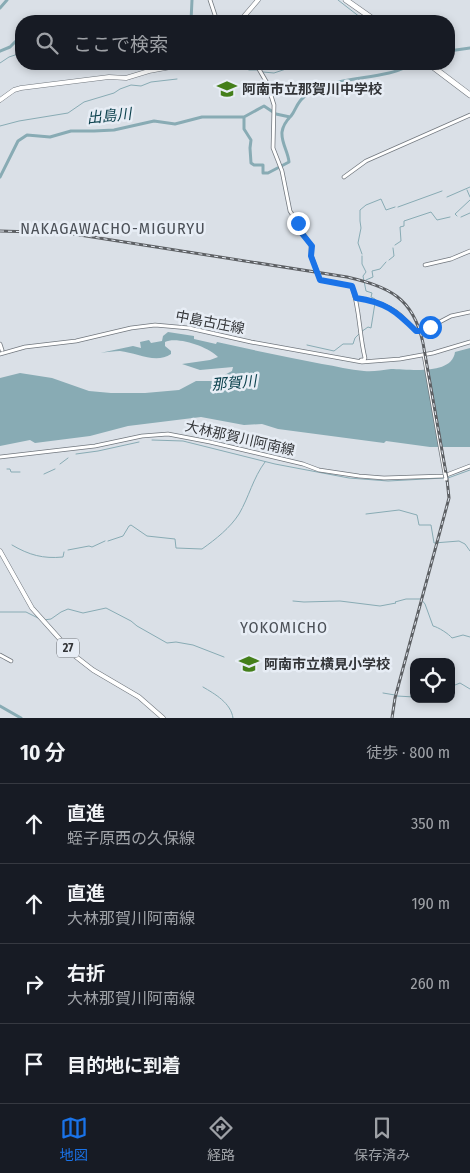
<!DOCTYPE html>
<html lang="ja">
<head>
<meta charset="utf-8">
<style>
  :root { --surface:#171b24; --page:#242831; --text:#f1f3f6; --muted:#9ea1a6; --line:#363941; --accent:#1a73e8 }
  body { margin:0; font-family:"Fira Sans Condensed","Noto Sans JP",sans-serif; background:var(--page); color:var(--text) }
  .controls { position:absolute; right:15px; bottom:15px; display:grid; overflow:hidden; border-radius:10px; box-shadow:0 2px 8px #0003 }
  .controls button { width:45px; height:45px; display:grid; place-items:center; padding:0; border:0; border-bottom:1px solid var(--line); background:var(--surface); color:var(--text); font:25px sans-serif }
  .stop { position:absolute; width:15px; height:15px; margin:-11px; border:4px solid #1a73e8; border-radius:50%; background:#fff }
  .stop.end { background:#1a73e8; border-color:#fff; box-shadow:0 1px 5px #0008 }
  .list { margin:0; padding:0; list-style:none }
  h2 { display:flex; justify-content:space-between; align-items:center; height:65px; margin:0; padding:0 20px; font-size:21px }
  h2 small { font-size:16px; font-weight:400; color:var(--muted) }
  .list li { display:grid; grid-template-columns:32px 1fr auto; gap:15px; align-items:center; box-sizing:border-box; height:80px; padding:0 20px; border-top:1px solid var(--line) }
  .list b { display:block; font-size:19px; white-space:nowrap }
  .list p { margin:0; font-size:16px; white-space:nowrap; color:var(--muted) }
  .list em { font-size:16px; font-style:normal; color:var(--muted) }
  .icon { flex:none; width:28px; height:28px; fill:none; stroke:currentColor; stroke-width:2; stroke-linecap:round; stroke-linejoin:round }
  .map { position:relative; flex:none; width:470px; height:718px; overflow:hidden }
  .search { position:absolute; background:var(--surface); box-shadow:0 2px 8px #0003; left:15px; right:15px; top:15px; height:55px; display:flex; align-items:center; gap:12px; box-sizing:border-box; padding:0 18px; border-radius:20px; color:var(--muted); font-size:19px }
  .sheet { height:385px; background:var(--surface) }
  nav { display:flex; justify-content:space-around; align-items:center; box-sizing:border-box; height:70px; border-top:1px solid var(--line); background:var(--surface); font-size:14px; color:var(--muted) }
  nav a { display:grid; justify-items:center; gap:2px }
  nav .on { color:var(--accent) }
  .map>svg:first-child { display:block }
  .water { fill:#88abb4 }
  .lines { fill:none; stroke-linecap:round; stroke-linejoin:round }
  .stream { stroke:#88abb4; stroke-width:1 }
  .river { stroke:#88abb4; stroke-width:3 }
  .secondary-casing { stroke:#71777e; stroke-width:4.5 }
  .primary-casing { stroke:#71777e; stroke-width:5 }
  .highway-casing { stroke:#71777e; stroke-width:6 }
  .secondary { stroke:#fff; stroke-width:3 }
  .primary { stroke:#fff; stroke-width:4 }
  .highway { stroke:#fff; stroke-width:5 }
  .rail-casing { stroke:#5d6064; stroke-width:3 }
  .rail { stroke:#e7edf5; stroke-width:1; stroke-dasharray:4; stroke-linecap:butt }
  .secondary-bridge-casing { stroke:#71777e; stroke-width:4.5; stroke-linecap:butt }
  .secondary-bridge { stroke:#fff; stroke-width:3 }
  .route { stroke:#1a73e8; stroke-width:6 }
  .labels { text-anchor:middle; stroke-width:5; stroke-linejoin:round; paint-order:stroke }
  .shield { fill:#e7edf5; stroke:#696c71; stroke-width:1 }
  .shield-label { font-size:12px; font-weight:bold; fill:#333538 }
  .poi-label { font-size:14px; font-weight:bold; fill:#333538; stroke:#e7edf5; text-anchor:start }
  .street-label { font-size:14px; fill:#333538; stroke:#e7edf5 }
  .water-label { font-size:15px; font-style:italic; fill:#0c414d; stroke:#e7edf5 }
  .quarter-label { font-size:16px; letter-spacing:1px; fill:#4b5057; stroke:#e7edf5 }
</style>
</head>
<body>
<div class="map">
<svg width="470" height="718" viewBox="0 0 470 718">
  <rect width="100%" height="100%" fill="#dae0e7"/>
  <path class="water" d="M168 332 194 336V339L216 344 217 342C252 350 287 357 322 364 336 366 350 370 364 371 373 372 382 370 391 369 408 369 452 376 455 352L470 348V447H430L386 441 384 443 278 429 262 424 244 425 201 417 128 426 90 436 35 443 30 440 0 446V378L20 373 52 378 89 391 111 393H145L179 390 196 381H213L232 371 233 367 200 370 182 364 210 360 218 357C209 347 177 336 165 342V346L171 351V354C156 364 137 353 120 351 114 351 107 352 100 353L133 346 141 348 140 342 149 340 151 343 162 341 163 336Z"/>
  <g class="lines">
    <path class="stream" d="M338 0 365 21
      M0 52V51
      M0 63 9 57 21 53
      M237 64 249 70H257
      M392 64 395 65 397 71
      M288 69H294L307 64
      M263 72 274 73 286 69
      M0 126 19 121 68 113 84 102 114 93 120 89 131 85 141 86 151 82 177 79
      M467 190 470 197
      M447 197 470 187
      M398 207 442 191
      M457 216 455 214 470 200
      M461 217 470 213
      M395 245 401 241 400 227 404 226V221L431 212 437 220 450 217
      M362 254 358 243 361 228 360 221V210L366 205 381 199 386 210 395 207
      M362 256V264L366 272 363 276 366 291 372 293 371 297 375 299 376 301
      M389 260 394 256 393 248
      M366 280 373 277 372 271 380 269 386 262
      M361 332 368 327 371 328 375 303
      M307 345 334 351 343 344H353L355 338 359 334
      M152 440 183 441 275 464 349 478 388 481 444 478
      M76 454 98 451 139 442
      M60 464 68 458
      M7 469H10L11 472H20
      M44 474 55 469
      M448 478 470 470
      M366 514 399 510 417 515 419 525H431L434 543 459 541 465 544 470 551
      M108 541 123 536 129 526 131 525 147 536 175 539 176 548 202 549C216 539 230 528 239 514 249 497 253 478 265 462
      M12 545C29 555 43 559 63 557L64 552
      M68 550 89 546 92 547 105 541
      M293 601 304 602 340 601 380 606 396 603 395 602 406 599H421L425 604 433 626C438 627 449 634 452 638L463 635 470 637
      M0 612H26L40 619
      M44 620 51 619 61 612 68 609 83 613 106 608 131 621 137 626 167 643 176 642 193 645 224 657
      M203 687C215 694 231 703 233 718
      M451 688 455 685 460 683 470 689
      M383 693 395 695
      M397 696 414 697
      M420 699 424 702 427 699
      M435 699 437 701 439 699"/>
    <path class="river" d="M0 8 7 0
      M191 21 192 0
      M0 51 10 47 21 36
      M449 51 470 48
      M244 117V129L251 140 250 148 251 163 254 165H263V173H268L289 162C288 151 281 143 282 132 283 125 286 121 291 116 296 110 297 102 304 97 328 78 360 80 389 73 398 71 406 67 414 64
      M0 177 18 141 27 135 50 137 71 131H94L114 130 154 121 175 124 202 117H244L264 106 276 114 290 117
      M0 706 21 718"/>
    <defs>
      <path id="secondary" d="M210 0 217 21
        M256 64 267 83 274 105 273 148 282 171 290 211 299 225 301 231 311 245V255L320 280 352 286C360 309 359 334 365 358L364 360H361
        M344 177 366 161 470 115
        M425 265 451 259 470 251
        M356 298C371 300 388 305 400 315 406 320 411 327 417 331L430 327 451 316 470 312
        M0 344 2 350
        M0 354 25 347 76 341 131 328 155 325 189 328 251 342 362 362 400 359 433 353 470 342
        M424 355 445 474
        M0 457 95 446 142 436 168 434 210 442 303 464 319 470 359 476 384 478 444 476 470 466
        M0 655 11 661"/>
      <path id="primary" d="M240 21 258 0
        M0 100 14 90 21 88 109 77 126 78 149 71 187 64
        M0 551 32 608 75 656 93 670 139 697 163 718"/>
      <path id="highway" d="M346 0 376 21
        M429 64 470 95"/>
    </defs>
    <use href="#secondary" class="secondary-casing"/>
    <use href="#primary" class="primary-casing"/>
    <use href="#highway" class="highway-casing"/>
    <use href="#secondary" class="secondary"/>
    <use href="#primary" class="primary"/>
    <use href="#highway" class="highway"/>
    <defs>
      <path id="rail" d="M0 231 67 233 347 277C389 287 413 297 423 343L447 479 449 498 395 698 392 718"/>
    </defs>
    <use href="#rail" class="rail-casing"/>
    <use href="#rail" class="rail"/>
    <defs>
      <path id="secondary-bridge" d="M445 479H446L445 474"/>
    </defs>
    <use href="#secondary-bridge" class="secondary-bridge-casing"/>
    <use href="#secondary-bridge" class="secondary-bridge"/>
  </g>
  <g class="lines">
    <path class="route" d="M298 223 300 231 312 246 311 256 320 280 352 286 356 298C385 302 396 311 416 331H419L430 327"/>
  </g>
  <defs>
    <symbol id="school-bare" viewBox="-9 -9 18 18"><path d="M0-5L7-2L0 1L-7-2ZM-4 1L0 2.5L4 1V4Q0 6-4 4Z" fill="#447f1a" stroke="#e7edf5" stroke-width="2.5" paint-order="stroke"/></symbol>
  </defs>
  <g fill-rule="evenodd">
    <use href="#school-bare" x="213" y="75" width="28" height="28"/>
    <use href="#school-bare" x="235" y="650" width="28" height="28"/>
  </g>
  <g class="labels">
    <rect class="shield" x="57" y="638.5" width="22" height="19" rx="4"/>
    <g class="shield-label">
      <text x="68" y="652">27</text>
    </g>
    <g class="poi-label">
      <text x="242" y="94">阿南市立那賀川中学校</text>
      <text x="264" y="669">阿南市立横見小学校</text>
    </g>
    <g class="street-label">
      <text transform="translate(210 322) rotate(11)" y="5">中島古庄線</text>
      <text transform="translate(240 438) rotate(13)" y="5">大林那賀川阿南線</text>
    </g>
    <g class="water-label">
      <text transform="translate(109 116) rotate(-6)" y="5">出島川</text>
      <text transform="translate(234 383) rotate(-5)" y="5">那賀川</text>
    </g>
    <g class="quarter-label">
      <text x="113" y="234">NAKAGAWACHO-MIGURYU</text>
      <text x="284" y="633">YOKOMICHO</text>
    </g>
  </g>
</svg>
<div class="controls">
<button><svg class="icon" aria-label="locate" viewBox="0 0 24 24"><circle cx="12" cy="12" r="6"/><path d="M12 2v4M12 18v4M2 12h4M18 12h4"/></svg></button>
</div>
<div class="stop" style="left:430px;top:327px"></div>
<div class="stop end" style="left:298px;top:223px"></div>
<div class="search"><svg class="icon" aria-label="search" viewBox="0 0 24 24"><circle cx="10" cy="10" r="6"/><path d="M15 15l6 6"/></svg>ここで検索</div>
</div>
<section class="sheet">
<h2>10 分<small>徒歩 · 800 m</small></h2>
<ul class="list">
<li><svg class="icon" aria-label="ahead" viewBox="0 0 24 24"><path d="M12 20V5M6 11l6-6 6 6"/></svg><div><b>直進</b><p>蛭子原西の久保線</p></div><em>350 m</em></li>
<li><svg class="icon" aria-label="ahead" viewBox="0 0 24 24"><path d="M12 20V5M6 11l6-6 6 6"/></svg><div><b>直進</b><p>大林那賀川阿南線</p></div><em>190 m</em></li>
<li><svg class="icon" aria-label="right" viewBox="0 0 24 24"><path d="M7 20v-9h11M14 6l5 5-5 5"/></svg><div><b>右折</b><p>大林那賀川阿南線</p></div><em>260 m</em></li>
<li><svg class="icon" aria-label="arrive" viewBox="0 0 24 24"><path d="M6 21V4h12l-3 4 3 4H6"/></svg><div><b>目的地に到着</b></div></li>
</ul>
</section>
<nav>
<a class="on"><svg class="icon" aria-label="map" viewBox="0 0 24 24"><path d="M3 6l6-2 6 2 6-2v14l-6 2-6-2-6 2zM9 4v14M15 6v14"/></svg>地図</a>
<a><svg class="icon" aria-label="directions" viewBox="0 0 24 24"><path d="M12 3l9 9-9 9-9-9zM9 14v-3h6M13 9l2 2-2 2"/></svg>経路</a>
<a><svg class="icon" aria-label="saved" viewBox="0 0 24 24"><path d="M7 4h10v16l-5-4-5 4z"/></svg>保存済み</a>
</nav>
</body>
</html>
